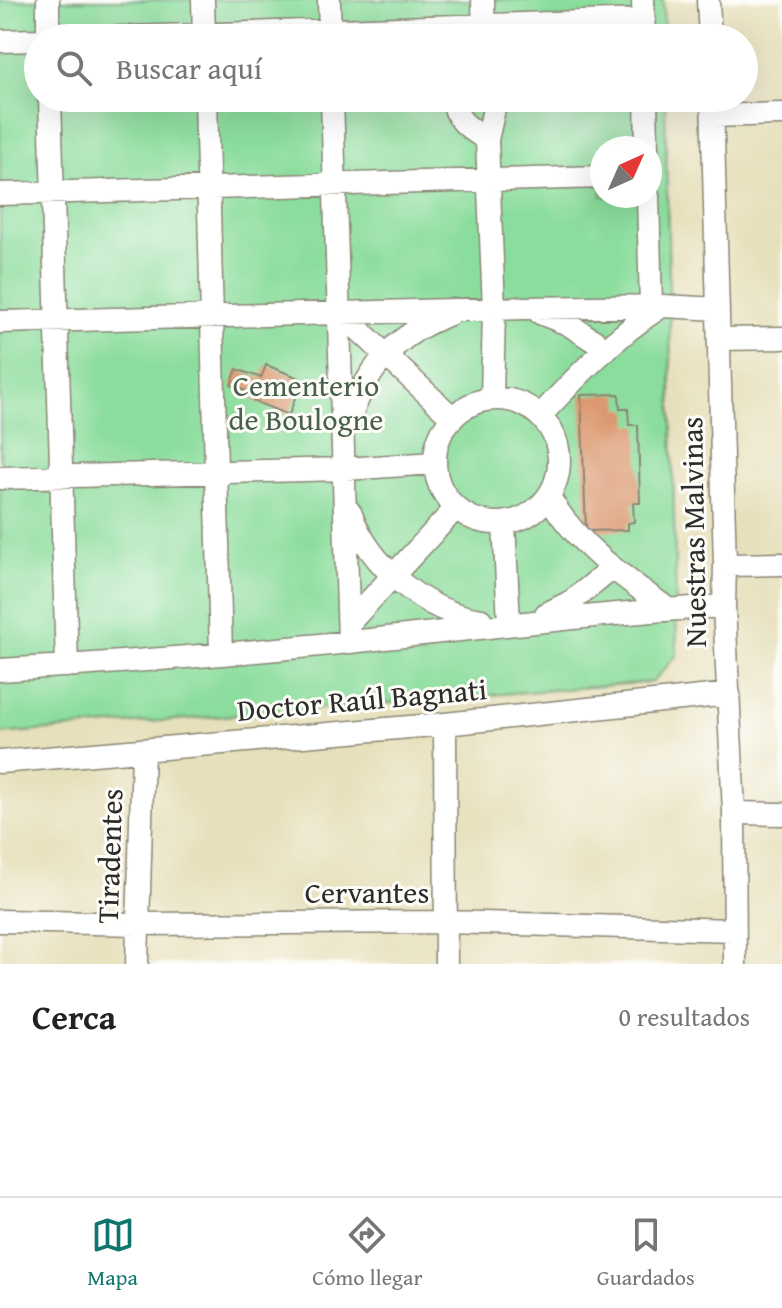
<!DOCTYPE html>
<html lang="es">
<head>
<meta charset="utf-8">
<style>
  :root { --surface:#fff; --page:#f2f2f2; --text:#222; --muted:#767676; --line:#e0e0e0; --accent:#0f766e }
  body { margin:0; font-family:"Gentium Book Plus",serif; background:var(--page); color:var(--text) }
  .compass { position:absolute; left:590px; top:136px; width:72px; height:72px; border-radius:50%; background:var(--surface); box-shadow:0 8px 32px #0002; rotate:45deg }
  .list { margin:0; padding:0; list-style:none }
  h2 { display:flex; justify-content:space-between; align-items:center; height:104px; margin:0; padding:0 32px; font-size:34px }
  h2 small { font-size:26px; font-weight:400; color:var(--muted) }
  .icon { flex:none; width:44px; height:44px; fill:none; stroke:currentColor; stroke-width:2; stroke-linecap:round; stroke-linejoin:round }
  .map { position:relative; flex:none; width:782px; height:964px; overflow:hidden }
  .search { position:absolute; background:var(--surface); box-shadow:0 8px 32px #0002; left:24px; right:24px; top:24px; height:88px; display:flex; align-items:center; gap:20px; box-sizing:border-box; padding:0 28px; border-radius:44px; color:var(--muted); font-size:30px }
  .sheet { height:232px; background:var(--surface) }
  nav { display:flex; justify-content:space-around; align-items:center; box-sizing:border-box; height:112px; border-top:2px solid var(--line); background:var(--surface); font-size:22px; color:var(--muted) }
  nav a { display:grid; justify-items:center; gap:4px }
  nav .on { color:var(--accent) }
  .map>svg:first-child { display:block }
  .green { fill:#8bdd9d; stroke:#5b8464; stroke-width:2; fill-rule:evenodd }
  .building { fill:#db9971 }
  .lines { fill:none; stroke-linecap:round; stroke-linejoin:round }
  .minor-casing { stroke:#898674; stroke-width:25 }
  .minor { stroke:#fff; stroke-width:22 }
  .labels { text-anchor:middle; stroke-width:6; stroke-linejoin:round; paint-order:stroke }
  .park-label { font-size:30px; fill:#48604d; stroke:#fdfcf7 }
  .street-label { font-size:30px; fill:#2b2b2b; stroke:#fdfcf7 }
</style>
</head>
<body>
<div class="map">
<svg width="782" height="964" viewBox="0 0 782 964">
  <rect width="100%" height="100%" fill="#fdfcf7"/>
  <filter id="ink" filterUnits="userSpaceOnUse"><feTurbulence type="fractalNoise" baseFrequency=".0125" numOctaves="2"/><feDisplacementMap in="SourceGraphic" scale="16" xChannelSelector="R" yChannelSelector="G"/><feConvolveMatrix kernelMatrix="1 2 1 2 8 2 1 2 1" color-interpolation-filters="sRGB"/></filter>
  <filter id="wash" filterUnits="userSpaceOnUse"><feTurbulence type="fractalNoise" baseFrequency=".006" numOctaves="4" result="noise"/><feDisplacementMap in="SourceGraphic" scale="32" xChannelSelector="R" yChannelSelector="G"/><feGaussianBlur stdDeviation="1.8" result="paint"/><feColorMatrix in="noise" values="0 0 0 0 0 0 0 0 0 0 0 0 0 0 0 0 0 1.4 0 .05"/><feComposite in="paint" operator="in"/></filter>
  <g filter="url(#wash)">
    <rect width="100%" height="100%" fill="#e7e0bc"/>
    <path class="green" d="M0 0H663L664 38H38V98H665L677 655 653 682 0 734ZM602 148H650V196H602Z"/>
    <g id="blocks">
      <path class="building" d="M266 365 302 379 289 415 253 401 256 395 231 385 237 369 261 378Z
        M619 394 620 409H628L629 425H638L640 503H633L634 522 628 523V530L586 531 581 395Z"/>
    </g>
  </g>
  <g filter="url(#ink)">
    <use href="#blocks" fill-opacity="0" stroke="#898674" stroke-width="2"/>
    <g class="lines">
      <defs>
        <path id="minor" d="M48 0V38
          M203 0 204 38
          M329 0 330 38
          M483 0 484 37
          M643 0 644 38
          M708 0 710 38
          M97 38 644 20
          M0 41 38 40
          M50 98 67 666
          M206 98 221 653
          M332 98 349 642
          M454 98C453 119 470 129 487 140
          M646 98 647 148
          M712 98 725 565 724 606 734 813 735 964
          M713 116 782 114
          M0 194 602 177
          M648 196 651 306
          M340 312 453 418
          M540 313 568 324 605 348
          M0 322 525 308 663 306 718 309
          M720 339 782 338
          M492 399 494 309 487 140 494 109 493 98
          M435 461a62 62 0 1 1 124 0a62 62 0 1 1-124 0Z
          M540 416C578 375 615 336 662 306
          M348 425C365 370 395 334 450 314
          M0 478 345 469 435 463
          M549 497C577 545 623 577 668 609
          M350 512C370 566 424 612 481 620
          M504 523 509 623
          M725 565 782 564
          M546 614 572 601 613 568
          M349 623 456 508
          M0 670C117 663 234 654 350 642 475 629 599 613 724 606
          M445 724 446 964
          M0 762 445 724 729 694
          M734 813 782 814
          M0 921 138 924 446 922 734 930
          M137 964 143 750"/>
      </defs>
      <use href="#minor" class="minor-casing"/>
      <use href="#minor" class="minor"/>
    </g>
  </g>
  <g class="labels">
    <g class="park-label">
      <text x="306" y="396">Cementerio<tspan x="306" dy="34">de Boulogne</tspan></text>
    </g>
    <g class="street-label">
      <text transform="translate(694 532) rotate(-91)" y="10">Nuestras Malvinas</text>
      <text transform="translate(362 700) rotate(-5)" y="10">Doctor Raúl Bagnati</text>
      <text transform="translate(110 856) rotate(-88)" y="10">Tiradentes</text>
      <text x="367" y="903">Cervantes</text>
    </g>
  </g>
</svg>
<svg class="compass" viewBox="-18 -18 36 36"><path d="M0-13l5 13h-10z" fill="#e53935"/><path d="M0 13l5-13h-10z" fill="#767676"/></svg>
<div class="search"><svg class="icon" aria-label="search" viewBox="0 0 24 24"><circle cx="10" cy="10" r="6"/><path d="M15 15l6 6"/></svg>Buscar aquí</div>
</div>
<section class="sheet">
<h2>Cerca<small>0 resultados</small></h2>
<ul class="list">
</ul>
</section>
<nav>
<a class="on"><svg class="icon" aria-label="map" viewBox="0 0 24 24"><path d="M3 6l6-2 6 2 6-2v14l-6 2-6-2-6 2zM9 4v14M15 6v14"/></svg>Mapa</a>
<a><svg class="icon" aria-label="directions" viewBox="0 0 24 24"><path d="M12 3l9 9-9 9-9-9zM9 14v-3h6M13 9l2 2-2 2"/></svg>Cómo llegar</a>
<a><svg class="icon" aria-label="saved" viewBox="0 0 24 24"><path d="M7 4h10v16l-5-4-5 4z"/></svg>Guardados</a>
</nav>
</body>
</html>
